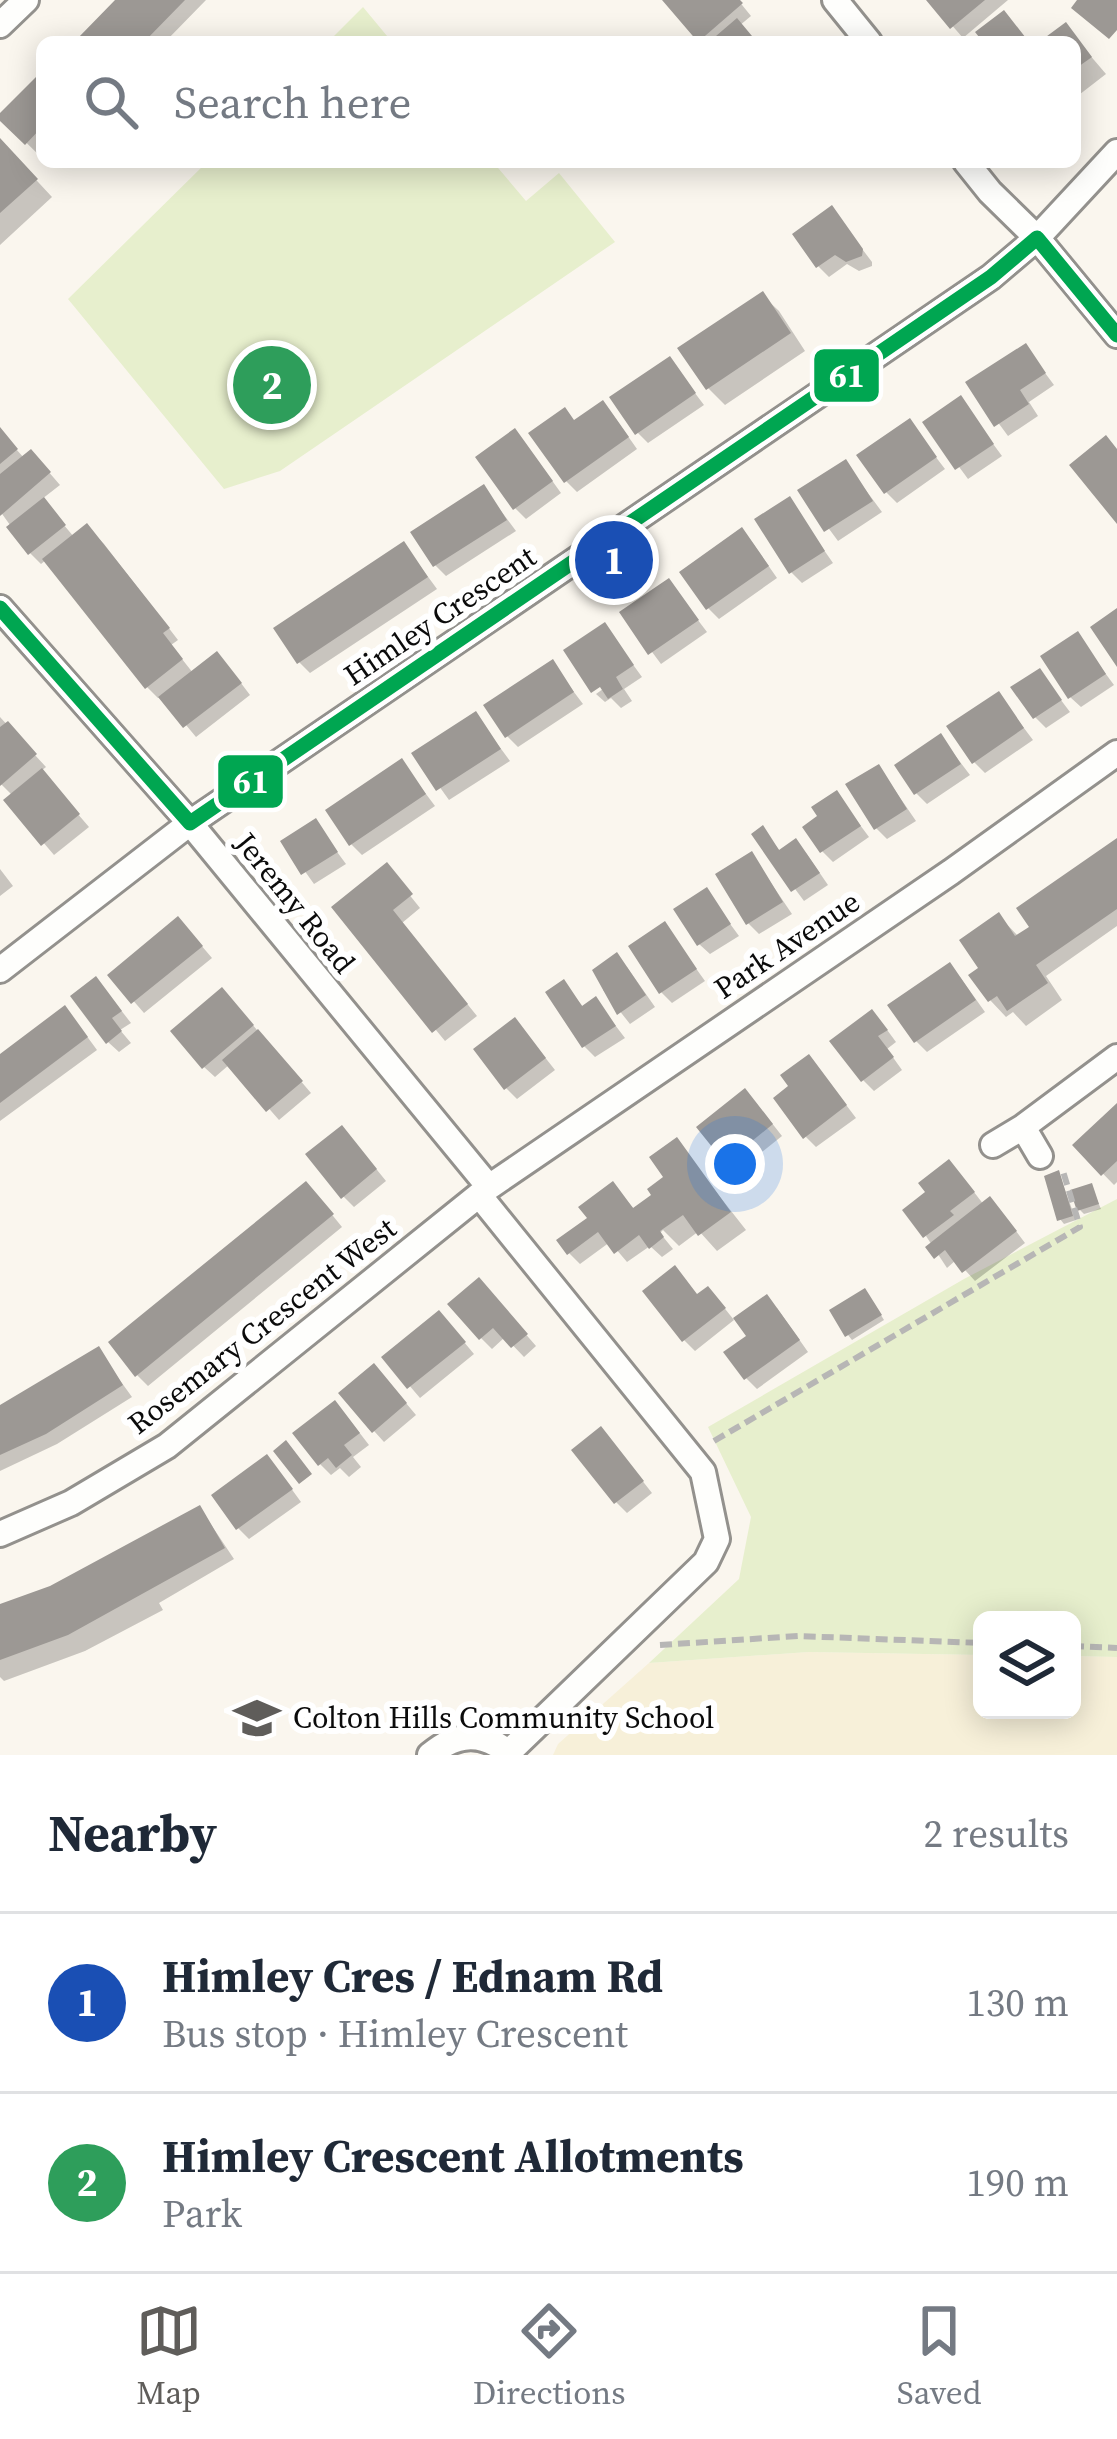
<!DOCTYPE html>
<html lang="en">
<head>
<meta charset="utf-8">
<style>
  :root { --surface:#fff; --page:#f2f2f3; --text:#1f2937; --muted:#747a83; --line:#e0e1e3; --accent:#5f5d5a }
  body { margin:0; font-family:"Source Serif 4",serif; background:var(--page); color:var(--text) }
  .controls { position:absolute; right:36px; bottom:36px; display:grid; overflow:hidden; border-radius:18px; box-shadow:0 6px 30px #0003 }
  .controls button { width:108px; height:108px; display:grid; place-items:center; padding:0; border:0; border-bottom:3px solid var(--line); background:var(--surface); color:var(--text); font:60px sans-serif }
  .you { position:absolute; left:735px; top:1164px; width:42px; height:42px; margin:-30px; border:9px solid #fff; border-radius:50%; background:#1a73e8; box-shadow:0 0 0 18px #1a73e833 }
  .badge { display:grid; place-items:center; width:78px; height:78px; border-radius:50%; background:var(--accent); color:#fff; font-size:39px; font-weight:700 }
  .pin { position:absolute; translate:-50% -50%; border:6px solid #fff; box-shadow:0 3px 12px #0006 }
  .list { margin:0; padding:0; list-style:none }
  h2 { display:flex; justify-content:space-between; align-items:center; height:156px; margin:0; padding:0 48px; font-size:51px }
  h2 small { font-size:39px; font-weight:400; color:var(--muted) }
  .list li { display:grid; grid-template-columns:78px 1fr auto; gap:36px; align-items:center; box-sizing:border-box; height:180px; padding:0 48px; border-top:3px solid var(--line) }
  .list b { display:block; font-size:45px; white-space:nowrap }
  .list p { margin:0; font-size:39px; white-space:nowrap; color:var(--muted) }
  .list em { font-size:39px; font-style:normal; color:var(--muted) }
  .icon { flex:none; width:66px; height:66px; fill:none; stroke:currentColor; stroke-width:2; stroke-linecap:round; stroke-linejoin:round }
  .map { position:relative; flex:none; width:1117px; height:1755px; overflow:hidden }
  .search { position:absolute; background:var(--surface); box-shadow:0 6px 30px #0003; left:36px; right:36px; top:36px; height:132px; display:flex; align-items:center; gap:30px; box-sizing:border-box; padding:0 42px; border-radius:18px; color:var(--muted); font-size:45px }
  .sheet { height:516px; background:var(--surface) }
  nav { display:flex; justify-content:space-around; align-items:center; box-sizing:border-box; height:168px; border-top:3px solid var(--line); background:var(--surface); font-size:33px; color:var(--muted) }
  nav a { display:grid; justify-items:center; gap:6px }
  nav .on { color:var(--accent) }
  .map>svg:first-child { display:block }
  .farmland { fill:#f7f0d9 }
  .green { fill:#e7efcd }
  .shadow { fill:#0003 }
  .building { fill:#9c9894 }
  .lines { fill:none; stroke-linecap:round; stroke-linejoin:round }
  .street-casing { stroke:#93918d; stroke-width:30 }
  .path { stroke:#b7b6b5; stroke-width:6; stroke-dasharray:12 6; stroke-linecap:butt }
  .street { stroke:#fefefc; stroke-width:24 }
  .bus-1-casing { stroke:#fff; stroke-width:24 }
  .bus-1 { stroke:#00a651; stroke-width:15 }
  .labels { text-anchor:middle; stroke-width:12; stroke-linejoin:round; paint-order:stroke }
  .street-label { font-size:30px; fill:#0b0b0b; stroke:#fff }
  .poi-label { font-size:30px; fill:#0b0b0b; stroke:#fff; text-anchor:start }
  .line-badge { stroke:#fff; stroke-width:4.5 }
  .badge-label { font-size:33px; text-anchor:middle; font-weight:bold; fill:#fff }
</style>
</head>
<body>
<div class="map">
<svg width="1117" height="1755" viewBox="0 0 1117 1755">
  <rect width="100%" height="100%" fill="#faf6ee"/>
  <path class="farmland" d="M809 1652 982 1655V1710H1072V1656L1117 1657V1755H553L558 1744 649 1663Z"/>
  <path class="green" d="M363 7 392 42H328Z
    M207 162H493L526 201 559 173 615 242 280 471 224 489 68 299Z
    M1117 1199V1657L1072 1656V1620H982V1655L809 1652 649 1663 739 1579 751 1517 708 1427 964 1279Z"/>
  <path class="shadow" d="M119 0H206L165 42H86Z
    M666 0H738L751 16 739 26 755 42H702Z
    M930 0H1008L963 38Z
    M1065 26 1106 74 1075 98V42H1044Z
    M42 75V158L0 117Z
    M0 141 52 197 0 245Z
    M832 209 872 262V266L859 271 847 264 829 277 818 266Z
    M762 295 779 311 805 351 725 405 708 388Z
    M1025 346 1054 385 1029 402 1038 416 1008 436 969 383Z
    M670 360 704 405 648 443 638 433Z
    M960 399 1002 456 968 479 926 422Z
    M613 415 637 449 577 492 566 481 576 423Z
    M909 422 945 469 897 503 886 492Z
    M0 431 24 458 41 463 60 485 42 499 74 537 87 527 104 544 178 640 171 645 193 673 228 666 250 695 196 737 161 695 158 698 147 687 46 560 41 564 30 553 0 511Z
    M525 443 561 493 526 519 515 508Z
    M845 462 882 512 838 541 801 491Z
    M484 488 516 531 446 576 435 565Z
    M789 500 833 563 802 583 791 572Z
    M752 542 777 578 719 619 708 608Z
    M404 544 437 589 310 673 299 662Z
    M669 582 707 632 661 664 623 613Z
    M605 626 642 677 624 689 632 701 621 708 611 698 605 702 596 694 614 681Z
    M1077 635 1114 685 1081 707 1070 697Z
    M552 663 583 704 518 747 507 736Z
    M1039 671 1070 712 1046 728 1035 717Z
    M999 695 1033 740 985 773 974 762Z
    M476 715 510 761 449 800 416 754Z
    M0 717 46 767 41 771 89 827 54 855 8 801 13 796 0 783Z
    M941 737 970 775 927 804 916 793Z
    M402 762 435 806 362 855 351 844Z
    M879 767 916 821 887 839 876 828Z
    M837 794 869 837 833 862 822 851Z
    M315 822 346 864 314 884 284 842Z
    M762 829 781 852 806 853 828 885 804 901 755 835Z
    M1117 841V926L1046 976 1062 1000 1026 1026 1013 1012 1006 1017 990 1000 982 969 999 916 1019 937Z
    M752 855 792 914 759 934 748 923Z
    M0 869 13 886 0 896Z
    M392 873 420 908 402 923 477 1016 445 1041 335 907Z
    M706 891 739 936 710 954 699 944Z
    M665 925 705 981 672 1003 661 992Z
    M189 931 212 958 144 1013 111 975Z
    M627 967 655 1007 630 1024 603 990Z
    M960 977 985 1012 927 1052 916 1041Z
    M564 983 584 1008 596 1000 625 1038 595 1057 584 1046Z
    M106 991 131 1023 120 1030 131 1043 119 1052 108 1042Z
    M233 1002 311 1093 279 1120 230 1064 215 1077 204 1067Z
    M75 1020 97 1050 0 1121V1057Z
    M882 1023 896 1042 887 1049 902 1070 874 1091 863 1080Z
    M525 1032 555 1070 517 1099 506 1088Z
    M819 1069 856 1118 816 1147 806 1137Z
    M756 1103 782 1136 738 1171 727 1161Z
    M1117 1110V1182L1114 1185 1076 1146Z
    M352 1139 386 1181 354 1207 343 1196Z
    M676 1141 746 1230 717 1251 699 1231 679 1246 663 1230 660 1233 673 1249 662 1257 650 1246 627 1262 610 1242 580 1264 569 1253 613 1185 635 1210 655 1196 667 1177Z
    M960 1174 984 1205 1001 1211 1025 1243 975 1281 956 1260 947 1268 926 1236Z
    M1059 1174 1076 1220 1064 1224 1060 1219Z
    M1091 1186 1101 1209 1084 1214 1080 1210Z
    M316 1195 342 1227 148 1386 137 1375Z
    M489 1292 536 1346 524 1357 505 1337 492 1349 481 1338Z
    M869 1296 884 1320 852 1340 848 1335Z
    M698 1297 718 1300 734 1320 695 1351 684 1340Z
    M777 1308 808 1352 757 1389 746 1378Z
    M449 1324 474 1354 420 1398 385 1357Z
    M98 1350 132 1397 57 1444 0 1471V1408Z
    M385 1378 416 1415 384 1442 374 1431Z
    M345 1414 369 1445 353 1457 361 1467 349 1477 340 1468 331 1475 320 1464Z
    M611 1441 652 1493 627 1513 616 1502Z
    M277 1469 301 1502 249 1539 238 1528Z
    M200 1508 234 1559 159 1603 163 1610 85 1651 4 1681 0 1677V1608L51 1589Z"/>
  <path class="building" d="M115 0H185L144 42H82L78 38Z
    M662 0H740L743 3 698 42Z
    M926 0H985L950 29Z
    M1077 0H1117V30L1109 39 1071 8Z
    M1004 10 1029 42H983L975 32Z
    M737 18 752 36 745 42H709Z
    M1066 22 1092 57 1075 69V42H1039Z
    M42 71V127L25 145 0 121V113Z
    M0 138 38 179 0 213Z
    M832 205 863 249 862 256 846 262 835 255 816 268 792 234Z
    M763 291 791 333 706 390 677 348Z
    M1026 343 1046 373 1020 390 1029 404 994 427 965 382Z
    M670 356 696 393 635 435 609 397Z
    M961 395 994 444 955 470 922 422Z
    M603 400 629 437 564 483 528 433 565 407 574 420Z
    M910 418 937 457 884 494 856 455Z
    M0 427 18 449 0 464Z
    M515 428 553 481 513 510 475 457Z
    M1106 435 1117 449V524L1069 465Z
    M31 449 51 472 0 516V474Z
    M846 459 873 501 824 532 797 490Z
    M484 484 507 520 433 567 410 532Z
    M790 496 825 551 789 574 754 519Z
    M44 497 66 525 28 555 6 527Z
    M87 523 170 628 163 633 183 659 145 689 42 559Z
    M742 527 769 566 706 610 679 572Z
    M404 541 428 577 297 664 273 628Z
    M669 578 699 620 648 655 619 612Z
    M1117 608V667L1090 627Z
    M605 622 634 665 616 677 623 689 608 699 600 687 591 693 563 650Z
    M1078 631 1106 674 1068 699 1040 656Z
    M217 651 242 683 183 728 158 697Z
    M553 659 574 692 505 738 483 705Z
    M1040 668 1062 700 1033 719 1010 687Z
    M999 691 1024 728 972 764 946 726Z
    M476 711 501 749 436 791 411 753Z
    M8 721 37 754 0 786V727Z
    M941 733 961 764 914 795 894 765Z
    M402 758 426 794 349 846 325 810Z
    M879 764 907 809 874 830 845 784Z
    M42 768 80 814 41 846 3 800Z
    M837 790 861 826 820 853 802 827 817 816 811 807Z
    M316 818 338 852 301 875 280 841Z
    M763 825 779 850 796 838 820 873 791 892 751 834Z
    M1117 838V909L1036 965 1048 983 1007 1011 997 996 988 1002 968 975 978 968 959 940 999 912 1015 936 1029 927 1016 908Z
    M752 851 783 902 746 925 715 874Z
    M387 862 413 894 393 910 468 1004 432 1033 331 907Z
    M707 887 731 924 697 946 673 909Z
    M178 916 203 946 131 1004 107 975Z
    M665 921 697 969 659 994 628 946Z
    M617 952 646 995 617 1015 592 970Z
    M950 962 976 1000 914 1043 887 1005Z
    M96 976 122 1011 112 1018 122 1031 106 1044 70 996Z
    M564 979 582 1006 596 996 616 1026 582 1048 545 992Z
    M222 987 254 1025 202 1069 170 1031Z
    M65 1005 88 1037 0 1103V1054Z
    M872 1009 888 1030 878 1036 894 1057 861 1082 829 1041Z
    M515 1017 546 1058 504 1090 473 1049Z
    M258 1029 303 1081 266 1112 222 1060Z
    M809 1054 847 1105 803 1139 773 1098 788 1086 780 1075Z
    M745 1088 773 1124 725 1163 696 1127Z
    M1117 1103V1161L1101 1176 1072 1145Z
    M342 1125 377 1169 341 1199 305 1154Z
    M677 1137 731 1212 698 1236 683 1215 660 1231 664 1237 649 1249 639 1235 614 1254 598 1232 567 1255 556 1240 587 1218 578 1207 613 1181 633 1208 651 1195 647 1189 663 1177 649 1157Z
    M949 1159 975 1192 950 1211 954 1215 923 1238 902 1210 925 1192 918 1183Z
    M1059 1170 1073 1216 1057 1221 1044 1176Z
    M306 1181 334 1214 135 1377 108 1342Z
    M1092 1183 1099 1204 1077 1211 1070 1190Z
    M990 1196 1017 1231 962 1273 945 1250 934 1259 925 1247Z
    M675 1265 697 1294 708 1286 726 1308 682 1342 642 1291Z
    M479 1277 528 1334 511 1348 493 1328 479 1340 447 1304Z
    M865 1288 882 1315 845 1337 829 1310Z
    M767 1294 800 1340 744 1380 723 1352 746 1336 733 1318Z
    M439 1310 466 1342 407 1389 381 1357Z
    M99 1346 123 1385 46 1434 0 1455V1405Z
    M374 1363 407 1403 372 1433 338 1393Z
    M335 1400 360 1433 344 1445 352 1455 336 1468 328 1458 318 1466 292 1433Z
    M601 1426 644 1481 614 1504 571 1450Z
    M286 1440 312 1474 299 1484 273 1451Z
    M267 1454 293 1489 236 1530 211 1495Z
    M200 1505 225 1548 68 1635 0 1660V1604L50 1586Z"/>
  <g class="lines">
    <defs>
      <path id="street" d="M835 0 869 42
        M0 25 26 0
        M966 162 990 192 1037 238 1117 335
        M0 608 190 823 489 1187
        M0 970 190 823 991 277 1037 238 1117 152
        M1023 1127 1040 1156
        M993 1145 1023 1127 1117 1057
        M479 1195 703 1472 717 1539 706 1562 509 1752
        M0 1534 71 1503 167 1446 489 1187 951 872 1117 753
        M430 1755C457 1732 484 1731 511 1755"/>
    </defs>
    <use href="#street" class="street-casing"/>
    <path class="path" d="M714 1441 1080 1227 1062 1168
      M660 1645 798 1636 982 1643
      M1072 1646 1117 1648"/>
    <use href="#street" class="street"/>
    <defs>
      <path id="bus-1" d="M0 608 190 823 991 277 1037 238 1117 335"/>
    </defs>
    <use href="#bus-1" class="bus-1-casing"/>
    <use href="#bus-1" class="bus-1"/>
  </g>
  <defs>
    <symbol id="school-bare" viewBox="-9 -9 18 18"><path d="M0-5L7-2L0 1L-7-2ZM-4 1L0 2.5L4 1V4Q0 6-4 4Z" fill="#5f5d5a" stroke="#fff" stroke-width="2.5" paint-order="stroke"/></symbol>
  </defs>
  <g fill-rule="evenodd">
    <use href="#school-bare" x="224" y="1685" width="66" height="66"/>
  </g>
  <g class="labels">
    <g class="street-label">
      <text transform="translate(440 616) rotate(-34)" y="10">Himley Crescent</text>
      <text transform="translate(295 903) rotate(51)" y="10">Jeremy Road</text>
      <text transform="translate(787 945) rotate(-34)" y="10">Park Avenue</text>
      <text transform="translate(262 1326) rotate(-38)" y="10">Rosemary Crescent West</text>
    </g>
    <g class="poi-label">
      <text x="293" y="1728">Colton Hills Community School</text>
    </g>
  </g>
  <g class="line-badge">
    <rect x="812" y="347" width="69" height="57" rx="12" fill="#00a651"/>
    <rect x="216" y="753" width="69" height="57" rx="12" fill="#00a651"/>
  </g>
  <g class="badge-label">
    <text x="847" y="387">61</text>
    <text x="251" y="793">61</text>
  </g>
</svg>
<div class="controls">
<button><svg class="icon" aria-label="layers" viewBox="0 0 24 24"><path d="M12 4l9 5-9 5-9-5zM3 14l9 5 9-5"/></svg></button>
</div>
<div class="you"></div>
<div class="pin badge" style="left:614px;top:560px;background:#1a4fb4">1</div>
<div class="pin badge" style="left:272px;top:385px;background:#2e9e5b">2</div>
<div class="search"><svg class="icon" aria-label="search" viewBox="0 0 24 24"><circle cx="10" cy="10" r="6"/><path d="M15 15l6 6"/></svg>Search here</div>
</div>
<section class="sheet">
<h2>Nearby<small>2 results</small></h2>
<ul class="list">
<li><span class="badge" style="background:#1a4fb4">1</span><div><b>Himley Cres / Ednam Rd</b><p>Bus stop · Himley Crescent</p></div><em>130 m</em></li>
<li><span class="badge" style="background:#2e9e5b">2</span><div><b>Himley Crescent Allotments</b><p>Park</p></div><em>190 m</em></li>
</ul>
</section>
<nav>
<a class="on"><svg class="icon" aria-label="map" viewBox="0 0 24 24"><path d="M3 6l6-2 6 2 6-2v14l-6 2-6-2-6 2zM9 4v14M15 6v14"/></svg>Map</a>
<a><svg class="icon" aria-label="directions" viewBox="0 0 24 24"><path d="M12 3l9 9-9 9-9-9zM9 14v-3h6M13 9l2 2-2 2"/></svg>Directions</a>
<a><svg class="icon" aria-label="saved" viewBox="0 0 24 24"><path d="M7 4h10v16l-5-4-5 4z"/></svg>Saved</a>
</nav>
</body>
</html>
